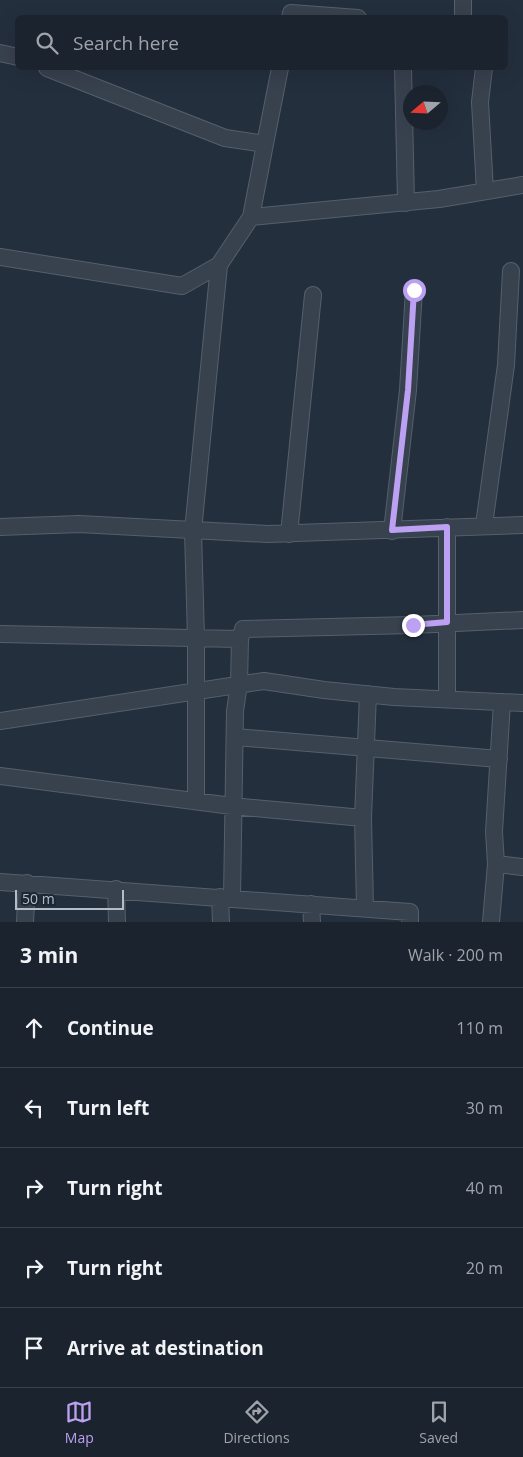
<!DOCTYPE html>
<html lang="en">
<head>
<meta charset="utf-8">
<style>
  :root { --surface:#1b232e; --page:#242b36; --text:#f1f3f6; --muted:#a0a4aa; --line:#39404a; --accent:#bca0f2 }
  body { margin:0; font-family:"Open Sans",sans-serif; background:var(--page); color:var(--text) }
  .compass { position:absolute; left:403px; top:85px; width:45px; height:45px; border-radius:50%; background:var(--surface); box-shadow:0 5px 20px #0002; rotate:251deg }
  .scale { position:absolute; left:15px; bottom:12px; width:109px; box-sizing:border-box; padding-left:5px; border:2px solid #b4bcc9; border-top:0; font-size:14px; line-height:18px; white-space:nowrap; color:#b4bcc9; -webkit-text-stroke:4px #1d2633; paint-order:stroke }
  .stop { position:absolute; width:15px; height:15px; margin:-11px; border:4px solid #bca0f2; border-radius:50%; background:#fff }
  .stop.end { background:#bca0f2; border-color:#fff; box-shadow:0 1px 5px #0008 }
  .list { margin:0; padding:0; list-style:none }
  h2 { display:flex; justify-content:space-between; align-items:center; height:65px; margin:0; padding:0 20px; font-size:21px }
  h2 small { font-size:16px; font-weight:400; color:var(--muted) }
  .list li { display:grid; grid-template-columns:32px 1fr auto; gap:15px; align-items:center; box-sizing:border-box; height:80px; padding:0 20px; border-top:1px solid var(--line) }
  .list b { display:block; font-size:19px; white-space:nowrap }
  .list em { font-size:16px; font-style:normal; color:var(--muted) }
  .icon { flex:none; width:28px; height:28px; fill:none; stroke:currentColor; stroke-width:2; stroke-linecap:round; stroke-linejoin:round }
  .map { position:relative; flex:none; width:523px; height:922px; overflow:hidden }
  .search { position:absolute; background:var(--surface); box-shadow:0 5px 20px #0002; left:15px; right:15px; top:15px; height:55px; display:flex; align-items:center; gap:12px; box-sizing:border-box; padding:0 18px; border-radius:8px; color:var(--muted); font-size:19px }
  .sheet { height:465px; background:var(--surface) }
  nav { display:flex; justify-content:space-around; align-items:center; box-sizing:border-box; height:70px; border-top:1px solid var(--line); background:var(--surface); font-size:14px; color:var(--muted) }
  nav a { display:grid; justify-items:center; gap:2px }
  nav .on { color:var(--accent) }
  .map>svg:first-child { display:block }
  .lines { fill:none; stroke-linecap:round; stroke-linejoin:round }
  .minor-casing { stroke:#565f6c; stroke-width:18 }
  .minor { stroke:#38414e; stroke-width:16 }
  .route { stroke:#bca0f2; stroke-width:6 }
</style>
</head>
<body>
<div class="map">
<svg width="523" height="922" viewBox="0 0 523 922">
  <rect width="100%" height="100%" fill="#242f3e"/>
  <g class="lines">
    <defs>
      <path id="minor" d="M290 18 291 13 358 18
        M463 18V0
        M0 53 18 57
        M47 68 225 138 265 144 251 217
        M403 68 406 203
        M484 68 480 102 485 191
        M265 144 280 68
        M0 257 182 286 219 265 251 217 439 199 523 185
        M484 525 506 365 511 271
        M0 527 79 524 268 534 523 525
        M392 531 408 390 414 289
        M289 534 313 295
        M0 634 240 639
        M447 699V527
        M0 721 264 681 324 690 394 697 523 703
        M235 737 499 759
        M0 776 232 806 363 818
        M196 801V639L193 531 219 265
        M496 864 523 867
        M0 882 410 912V922
        M116 889 117 922
        M220 897 221 922
        M232 898 235 711 239 684 240 639 243 629 413 625 523 620
        M311 904 312 922
        M365 908 363 818 368 694
        M25 922 27 883
        M491 922 496 864 494 832 502 702"/>
    </defs>
    <use href="#minor" class="minor-casing"/>
    <use href="#minor" class="minor"/>
  </g>
  <g class="lines">
    <path class="route" d="M413 625 447 622V527L392 530 408 390 414 290"/>
  </g>
</svg>
<svg class="compass" viewBox="-18 -18 36 36"><path d="M0-13l5 13h-10z" fill="#e53935"/><path d="M0 13l5-13h-10z" fill="#a0a4aa"/></svg>
<div class="scale">50 m</div>
<div class="stop" style="left:414px;top:290px"></div>
<div class="stop end" style="left:413px;top:625px"></div>
<div class="search"><svg class="icon" aria-label="search" viewBox="0 0 24 24"><circle cx="10" cy="10" r="6"/><path d="M15 15l6 6"/></svg>Search here</div>
</div>
<section class="sheet">
<h2>3 min<small>Walk · 200 m</small></h2>
<ul class="list">
<li><svg class="icon" aria-label="ahead" viewBox="0 0 24 24"><path d="M12 20V5M6 11l6-6 6 6"/></svg><div><b>Continue</b></div><em>110 m</em></li>
<li><svg class="icon" aria-label="left" viewBox="0 0 24 24"><path d="M17 20v-9H6M10 6l-5 5 5 5"/></svg><div><b>Turn left</b></div><em>30 m</em></li>
<li><svg class="icon" aria-label="right" viewBox="0 0 24 24"><path d="M7 20v-9h11M14 6l5 5-5 5"/></svg><div><b>Turn right</b></div><em>40 m</em></li>
<li><svg class="icon" aria-label="right" viewBox="0 0 24 24"><path d="M7 20v-9h11M14 6l5 5-5 5"/></svg><div><b>Turn right</b></div><em>20 m</em></li>
<li><svg class="icon" aria-label="arrive" viewBox="0 0 24 24"><path d="M6 21V4h12l-3 4 3 4H6"/></svg><div><b>Arrive at destination</b></div></li>
</ul>
</section>
<nav>
<a class="on"><svg class="icon" aria-label="map" viewBox="0 0 24 24"><path d="M3 6l6-2 6 2 6-2v14l-6 2-6-2-6 2zM9 4v14M15 6v14"/></svg>Map</a>
<a><svg class="icon" aria-label="directions" viewBox="0 0 24 24"><path d="M12 3l9 9-9 9-9-9zM9 14v-3h6M13 9l2 2-2 2"/></svg>Directions</a>
<a><svg class="icon" aria-label="saved" viewBox="0 0 24 24"><path d="M7 4h10v16l-5-4-5 4z"/></svg>Saved</a>
</nav>
</body>
</html>
